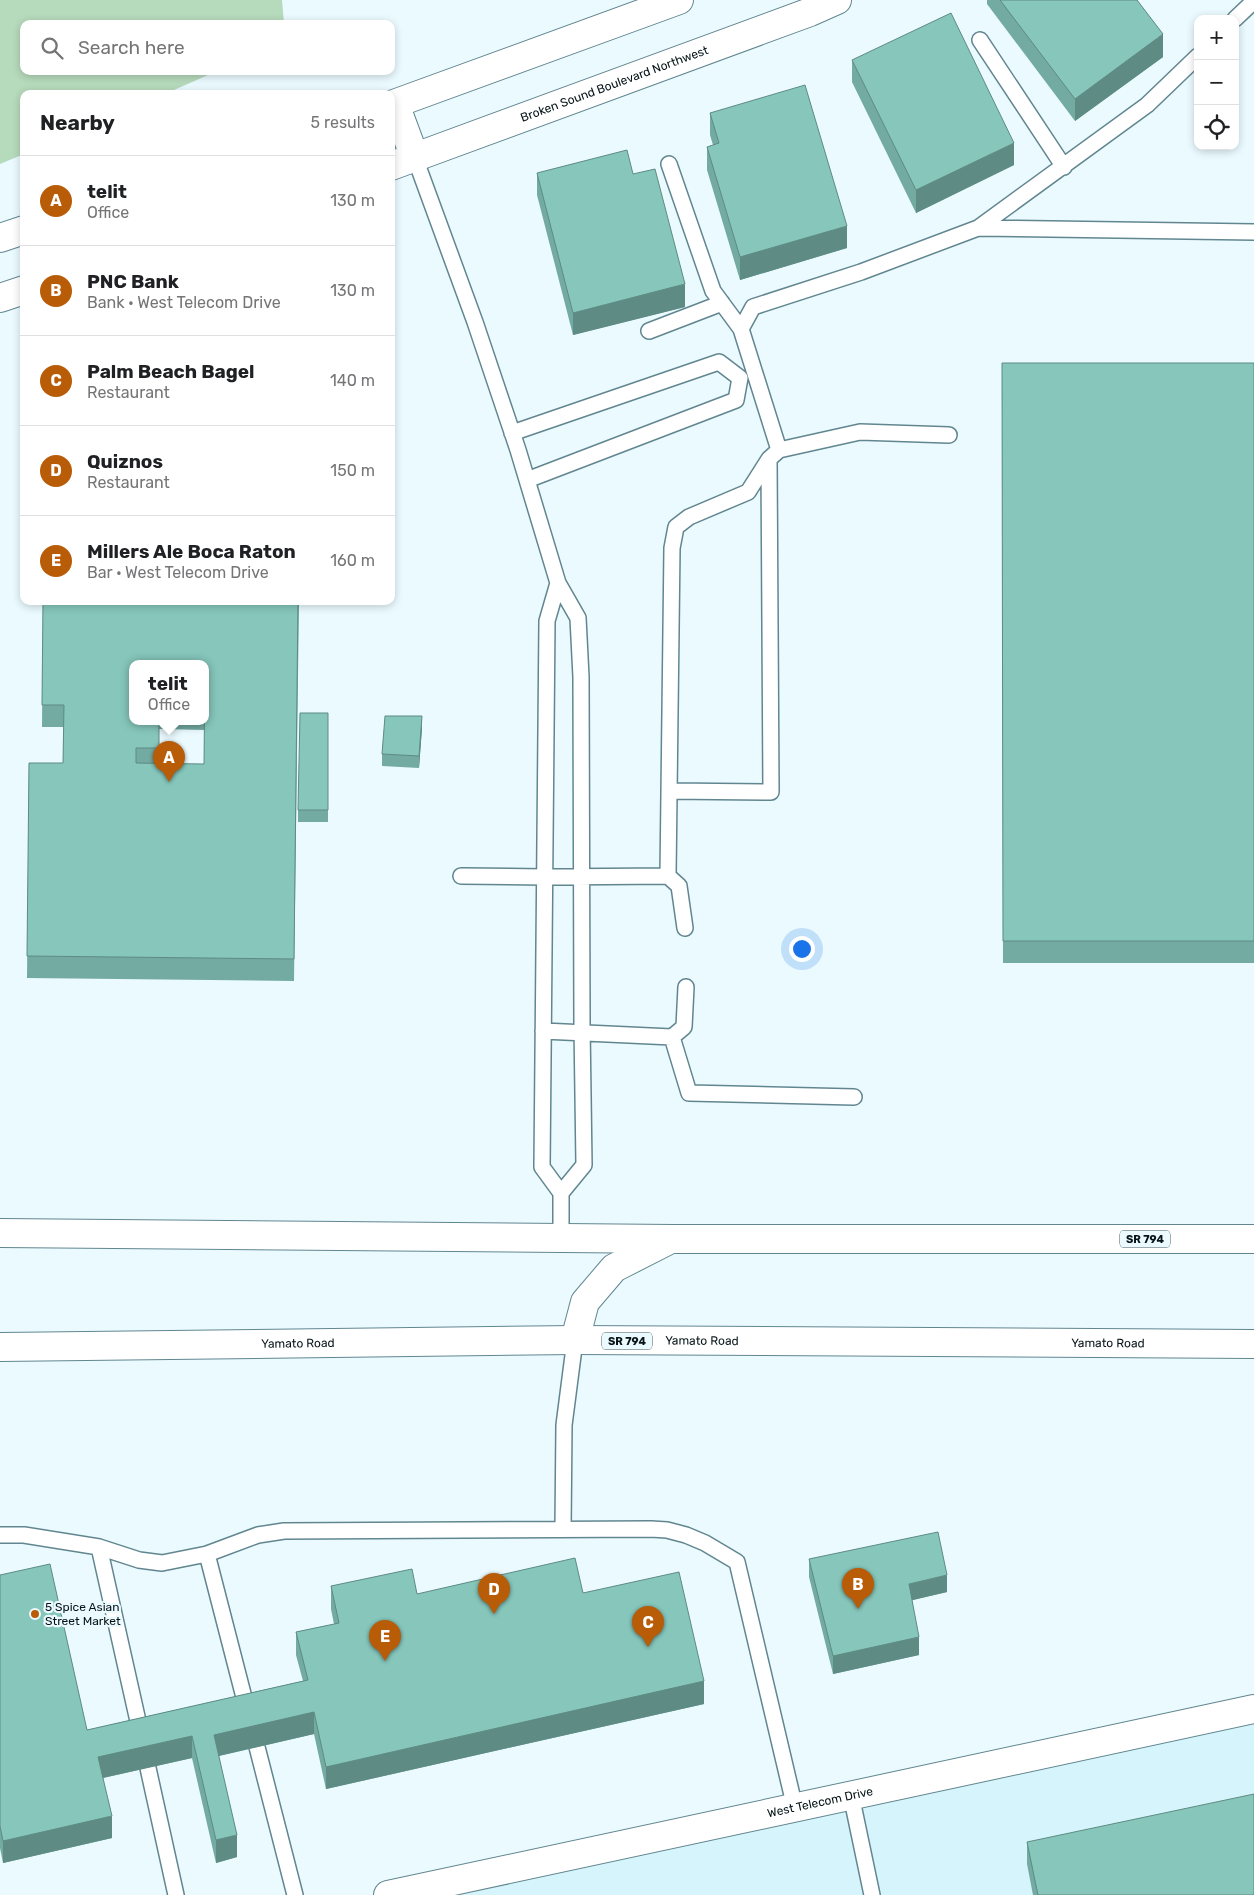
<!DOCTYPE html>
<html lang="en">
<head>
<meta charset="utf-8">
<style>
  :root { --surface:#fff; --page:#f6f6f6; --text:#202124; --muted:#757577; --line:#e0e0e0; --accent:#b95c08 }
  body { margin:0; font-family:Rubik,sans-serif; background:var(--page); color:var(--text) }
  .controls { position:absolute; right:15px; top:15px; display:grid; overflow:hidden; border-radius:10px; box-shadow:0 2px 8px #0003 }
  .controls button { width:45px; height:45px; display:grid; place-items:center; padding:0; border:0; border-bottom:1px solid var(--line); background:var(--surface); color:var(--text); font:25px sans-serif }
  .you { position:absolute; left:801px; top:948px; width:18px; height:18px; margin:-12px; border:4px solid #fff; border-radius:50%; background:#1a73e8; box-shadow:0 0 0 8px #1a73e833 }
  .badge { display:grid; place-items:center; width:32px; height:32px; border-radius:50%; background:var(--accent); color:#fff; font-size:16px; font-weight:700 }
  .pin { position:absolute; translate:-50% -41px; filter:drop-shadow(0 1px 2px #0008) }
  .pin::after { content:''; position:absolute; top:26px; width:18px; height:15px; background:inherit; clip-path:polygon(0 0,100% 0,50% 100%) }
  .popup { position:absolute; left:129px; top:660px; width:80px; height:65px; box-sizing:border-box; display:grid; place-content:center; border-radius:10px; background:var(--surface); filter:drop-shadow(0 1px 4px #0005); font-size:16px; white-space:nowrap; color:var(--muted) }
  .popup b { font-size:19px; color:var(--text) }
  .popup::after { content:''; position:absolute; left:50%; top:100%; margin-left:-10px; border:10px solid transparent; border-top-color:var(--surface) }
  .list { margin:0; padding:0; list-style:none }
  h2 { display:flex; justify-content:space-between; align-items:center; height:65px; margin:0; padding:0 20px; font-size:21px }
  h2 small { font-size:16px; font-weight:400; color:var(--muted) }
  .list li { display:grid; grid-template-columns:32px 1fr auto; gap:15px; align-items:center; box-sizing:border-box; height:90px; padding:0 20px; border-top:1px solid var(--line) }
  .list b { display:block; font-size:19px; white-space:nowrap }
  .list p { margin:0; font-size:16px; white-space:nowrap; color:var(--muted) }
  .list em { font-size:16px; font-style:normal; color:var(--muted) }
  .icon { flex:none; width:28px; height:28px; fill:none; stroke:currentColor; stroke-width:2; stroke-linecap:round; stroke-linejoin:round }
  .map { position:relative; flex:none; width:1254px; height:1895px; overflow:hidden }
  .search { position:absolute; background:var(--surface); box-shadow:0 2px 8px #0003; left:20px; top:20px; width:375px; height:55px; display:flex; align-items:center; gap:12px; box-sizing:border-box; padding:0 18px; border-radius:10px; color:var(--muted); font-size:19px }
  .panel { position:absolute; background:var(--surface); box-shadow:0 2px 8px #0003; left:20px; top:90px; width:375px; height:515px; border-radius:10px }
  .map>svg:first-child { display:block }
  .built { fill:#d6f4fb }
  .green { fill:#b6dabc }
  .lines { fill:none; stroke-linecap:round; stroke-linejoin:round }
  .service-casing { stroke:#618690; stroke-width:18 }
  .minor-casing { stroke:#618690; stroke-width:30 }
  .primary-casing { stroke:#618690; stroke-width:30 }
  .service { stroke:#fff; stroke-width:15 }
  .minor { stroke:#fff; stroke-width:28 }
  .primary { stroke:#fff; stroke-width:28 }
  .wall { fill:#73aaa1; fill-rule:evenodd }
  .shaded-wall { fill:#5e8b83 }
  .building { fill:#86c6bb; stroke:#5e8b83; fill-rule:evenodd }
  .poi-dot { fill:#b95c08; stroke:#eafafe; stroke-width:2 }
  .labels { text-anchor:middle; stroke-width:4.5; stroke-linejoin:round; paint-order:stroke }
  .shield { fill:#eafafe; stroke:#4a595d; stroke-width:1 }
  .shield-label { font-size:11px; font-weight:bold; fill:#061418 }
  .street-label { font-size:12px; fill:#061418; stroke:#eafafe }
  .poi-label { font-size:12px; fill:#061418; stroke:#eafafe; text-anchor:start }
</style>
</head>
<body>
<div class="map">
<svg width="1254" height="1895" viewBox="0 0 1254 1895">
  <rect width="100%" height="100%" fill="#eafafe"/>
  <path class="built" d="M1254 1709V1895H388Z"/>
  <path class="green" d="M0 0H282L284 24H24V71H217L165 94H24V154L0 164Z"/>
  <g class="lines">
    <defs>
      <path id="service" d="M1235 19 1254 1
        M980 40 1064 167
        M415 158 475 322 518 450 558 583 578 618 581 677 582 1026 584 1165 561 1193
        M669 164 713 291 741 329
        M978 228 1254 232
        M649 331 722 303
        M512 433 719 362 740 378
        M949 435 860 432 779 450 741 329 753 307 861 272 978 228 1147 105 1198 56
        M527 480 736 400 740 378
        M558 583 547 621 542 1167 561 1193V1237
        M670 791 771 792 769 459
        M461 876 544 877 668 876 679 886 685 928
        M668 876 672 548 676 527 689 517 748 492 769 459 779 450
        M543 1031 672 1037 684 1027 686 987
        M672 1037 689 1093 854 1097
        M563 1529 564 1425 575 1340
        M0 1535H24L99 1547 139 1560 162 1563 207 1554 258 1535 284 1531 651 1529 667 1530 686 1535 705 1543 737 1562 795 1808
        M99 1547 142 1739
        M207 1554 248 1713
        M257 1747 295 1895
        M148 1768 176 1895
        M851 1795 872 1895"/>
      <g id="minor">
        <path d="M395 104 415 158"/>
        <path d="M391 105 679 0"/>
        <path id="s1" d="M391 166 810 12 837 0"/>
        <path d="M0 238 24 230"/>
        <path d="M0 298 24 290"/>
        <path id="s2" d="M388 1895 1254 1709"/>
      </g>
      <g id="primary">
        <path d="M0 1233 673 1239H1254"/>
        <path d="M575 1340 585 1302 614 1268 669 1240"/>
        <path id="s3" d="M0 1347 575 1340 1254 1344"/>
      </g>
    </defs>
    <use href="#service" class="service-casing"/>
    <use href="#minor" class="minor-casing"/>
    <use href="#primary" class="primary-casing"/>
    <use href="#service" class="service"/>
    <use href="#minor" class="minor"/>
    <use href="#primary" class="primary"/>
  </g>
  <path class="wall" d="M987 0H1137L1163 57 1075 121 987 4Z
    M852 60 1014 165 916 213 852 82Z
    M710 113 847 248 740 280 707 170V147L713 145 710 135Z
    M537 173 633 174 685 307 573 335 537 195Z
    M1002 363H1254V963H1003Z
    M43 601H299L294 981 27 978 29 763H63L64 727H42ZM133 663H205V721H133ZM159 729 205 730 204 764H159Z
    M328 713V822H298V810Z
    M422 728 419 768 382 766V754Z
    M809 1559 947 1592 912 1600 919 1655 833 1674 809 1577Z
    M0 1575 87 1730 303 1681 296 1655V1632L334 1624 331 1609V1586L417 1594 583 1593 704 1704 326 1789 314 1734 219 1756 237 1857 216 1863 192 1758 103 1778 112 1838 3 1863 0 1848Z
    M1027 1842 1254 1895H1033L1027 1864Z"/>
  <path class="shaded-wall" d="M1163 34V57L1075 121V99Z
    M1014 143V165L916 213V190Z
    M847 226V248L740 280V257Z
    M685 284V307L573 335V313Z
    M422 716V728L419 768V756Z
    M947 1575V1592L909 1601V1584Z
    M919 1637V1655L833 1674V1656Z
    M704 1681V1704L326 1789V1767Z
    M314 1712V1734L214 1757V1735Z
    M192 1736V1758L98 1779V1757Z
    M112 1816V1838L3 1863V1841Z
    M237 1835V1857L216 1863V1840Z"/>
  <path class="building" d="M1000 0H1137L1163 34 1075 99Z
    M951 13 1014 143 916 190 852 60Z
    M805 85 847 226 740 257 707 147 719 143 710 113Z
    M627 150 633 174 655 169 685 284 573 313 537 173Z
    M1002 363H1254V941H1003Z
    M43 601H298L294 959 27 956 29 763H63L64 705H42ZM133 663H205L204 764 136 763V748H159V722H136V721H133Z
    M300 713H328V810H298Z
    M385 716H422L419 756 382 754Z
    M938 1532 947 1575 909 1584 919 1637 833 1656 809 1559Z
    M575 1558 583 1593 679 1572 704 1681 326 1767 314 1712 214 1735 237 1835 216 1840 192 1736 98 1757 112 1816 3 1841 0 1826V1575L50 1564 87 1730 308 1680 296 1632 339 1623 331 1586 412 1569 417 1594Z
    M1254 1794V1895H1038L1027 1842Z"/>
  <circle class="poi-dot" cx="35" cy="1614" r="5"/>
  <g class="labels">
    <g class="shield">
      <rect x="1120" y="1230.5" width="50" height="17" rx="4"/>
      <rect x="602" y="1332.5" width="50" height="17" rx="4"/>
    </g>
    <g class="shield-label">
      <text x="1145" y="1243">SR 794</text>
      <text x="627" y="1345">SR 794</text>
    </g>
    <g class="street-label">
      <text dy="4" stroke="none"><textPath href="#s1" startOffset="238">Broken Sound Boulevard Northwest</textPath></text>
      <text dy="4" stroke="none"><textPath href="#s3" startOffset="702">Yamato Road</textPath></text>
      <text dy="4" stroke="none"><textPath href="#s3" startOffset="298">Yamato Road</textPath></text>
      <text dy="4" stroke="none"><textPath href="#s3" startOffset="1108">Yamato Road</textPath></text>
      <text dy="4" stroke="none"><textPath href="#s2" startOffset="442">West Telecom Drive</textPath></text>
    </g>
    <g class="poi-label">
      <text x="45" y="1611">5 Spice Asian<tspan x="45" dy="14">Street Market</tspan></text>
    </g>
  </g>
</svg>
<div class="controls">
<button>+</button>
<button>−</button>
<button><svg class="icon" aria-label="locate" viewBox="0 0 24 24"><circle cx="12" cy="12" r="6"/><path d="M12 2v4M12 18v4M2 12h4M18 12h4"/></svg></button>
</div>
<div class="you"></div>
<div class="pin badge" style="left:169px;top:782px">A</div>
<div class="popup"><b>telit</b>Office</div>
<div class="pin badge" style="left:858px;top:1609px">B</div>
<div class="pin badge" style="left:648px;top:1647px">C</div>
<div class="pin badge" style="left:494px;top:1614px">D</div>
<div class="pin badge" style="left:385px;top:1661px">E</div>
<div class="search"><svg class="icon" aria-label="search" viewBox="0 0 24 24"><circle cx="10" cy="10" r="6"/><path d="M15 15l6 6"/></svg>Search here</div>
<section class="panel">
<h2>Nearby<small>5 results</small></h2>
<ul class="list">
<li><span class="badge">A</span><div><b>telit</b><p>Office</p></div><em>130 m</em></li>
<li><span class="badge">B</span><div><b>PNC Bank</b><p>Bank · West Telecom Drive</p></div><em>130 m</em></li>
<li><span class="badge">C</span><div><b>Palm Beach Bagel</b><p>Restaurant</p></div><em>140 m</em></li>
<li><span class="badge">D</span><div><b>Quiznos</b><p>Restaurant</p></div><em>150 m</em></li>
<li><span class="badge">E</span><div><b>Millers Ale Boca Raton</b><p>Bar · West Telecom Drive</p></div><em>160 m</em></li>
</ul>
</section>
</div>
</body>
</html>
